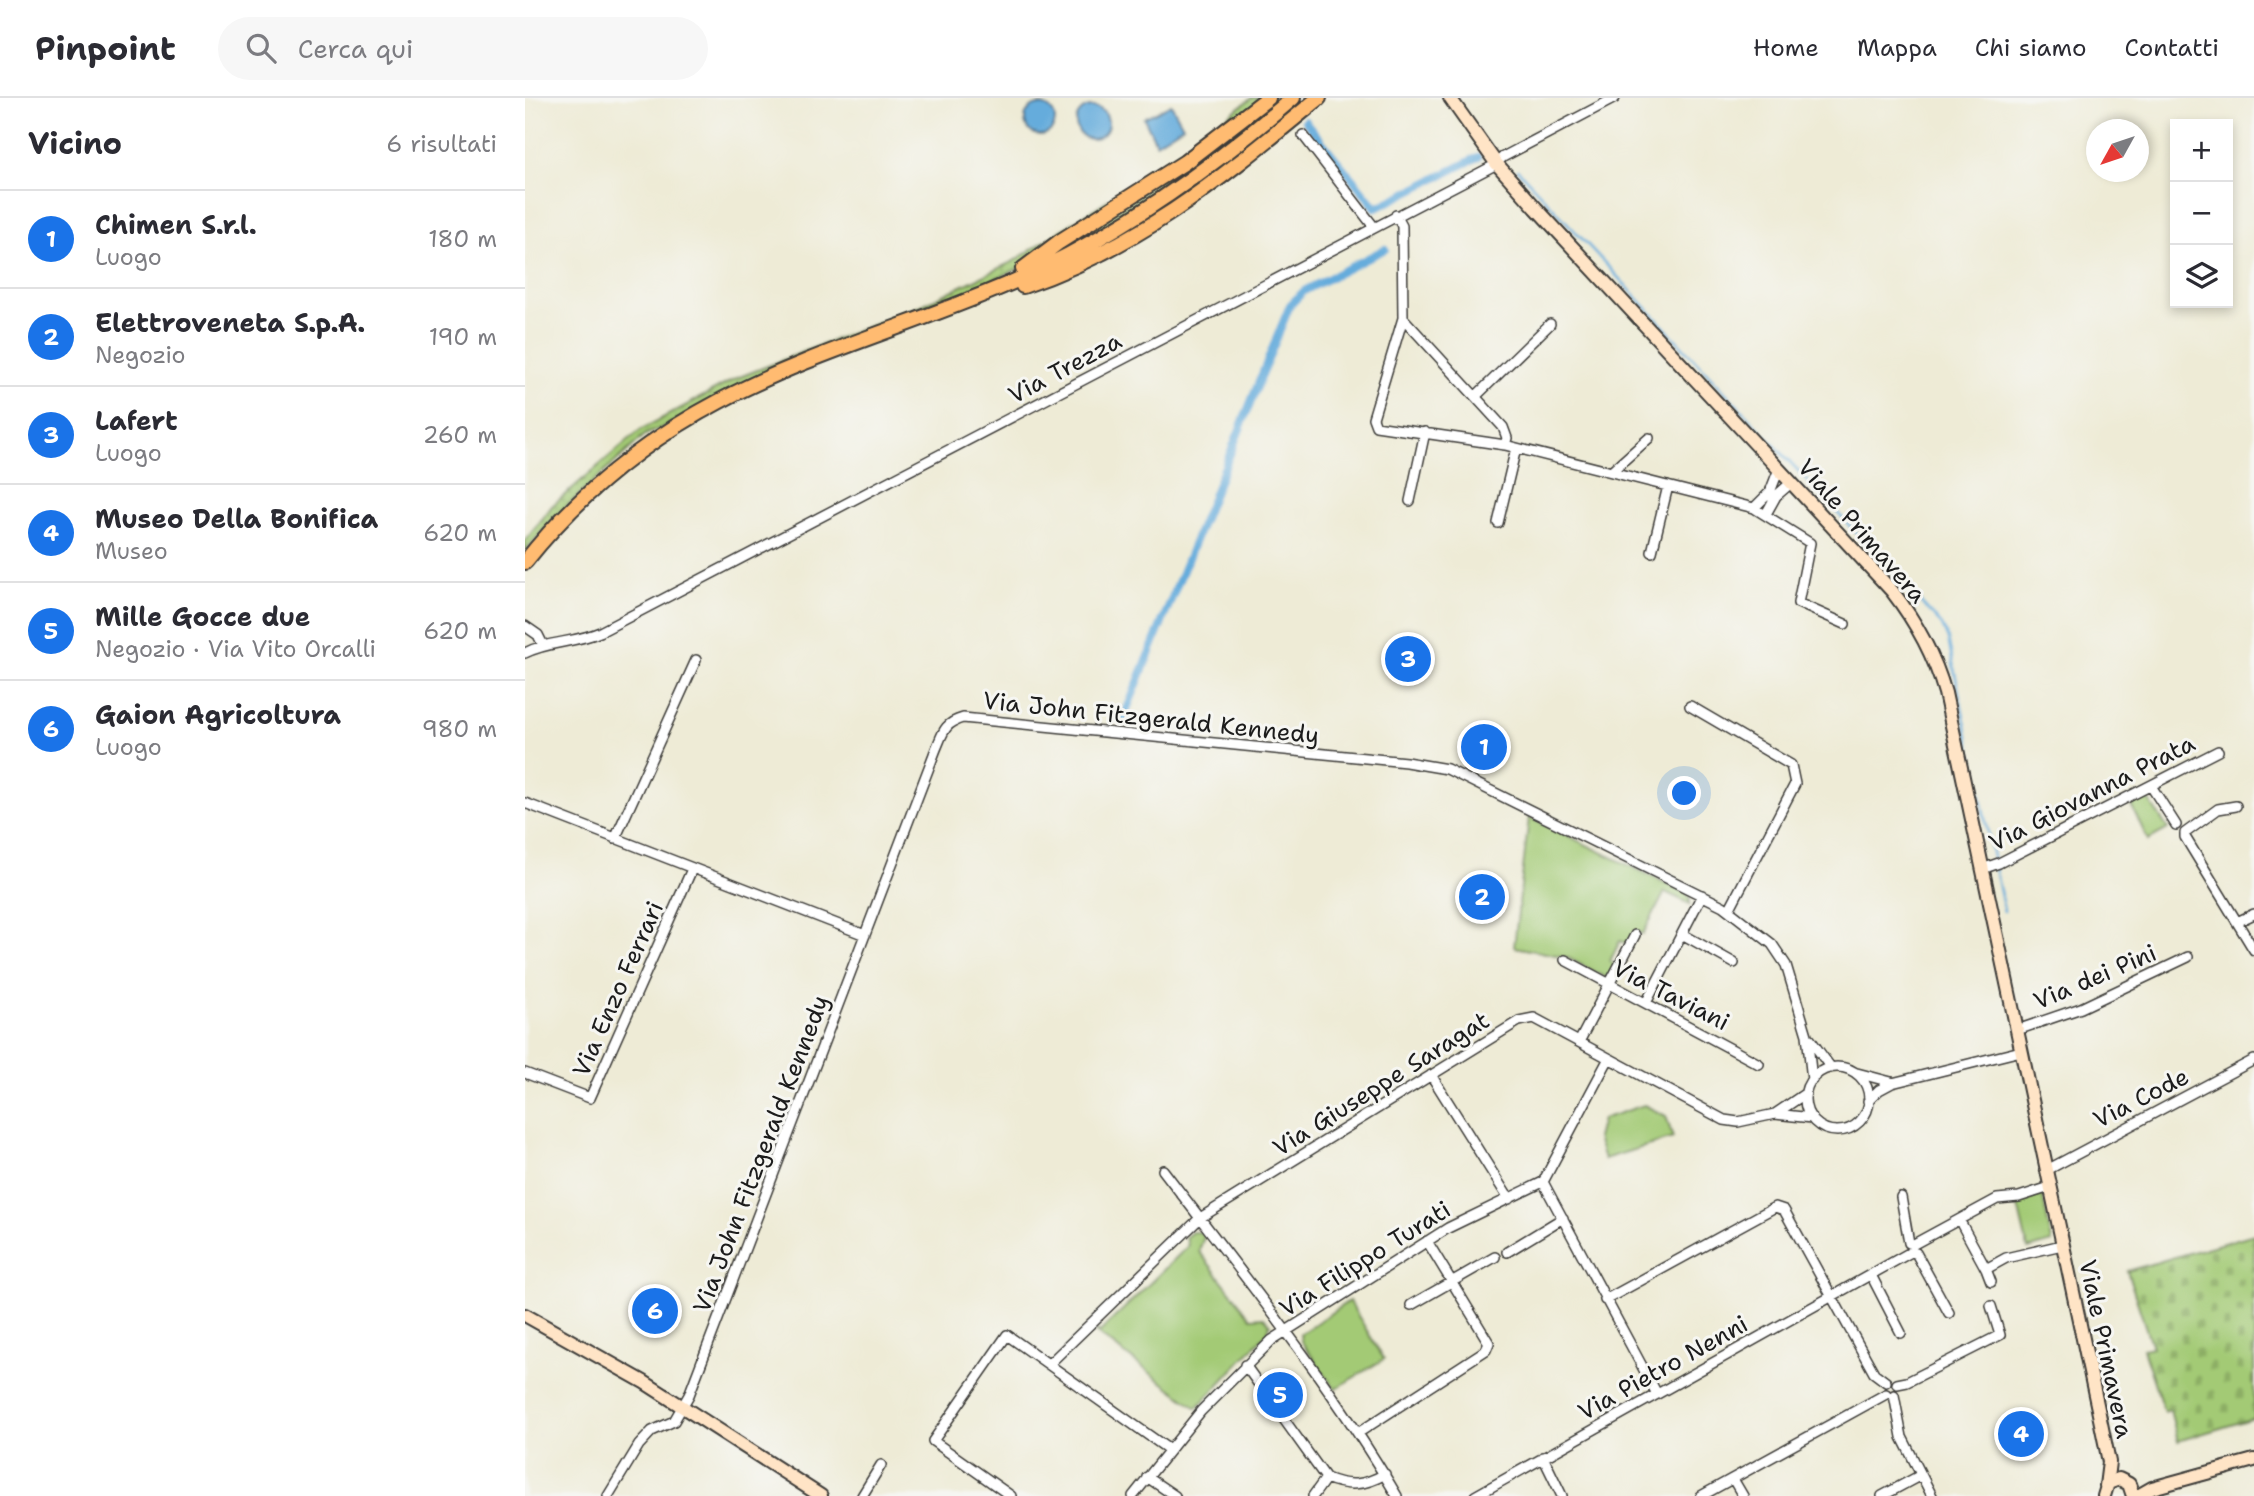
<!DOCTYPE html>
<html lang="it">
<head>
<meta charset="utf-8">
<style>
  :root { --surface:#fff; --page:#f7f7f7; --text:#2b2b33; --muted:#7c7c81; --line:#e1e1e2; --accent:#1a73e8 }
  body { margin:0; font-family:"Shantell Sans",sans-serif; background:var(--page); color:var(--text) }
  .controls { position:absolute; right:21px; top:21px; display:grid; overflow:hidden; border-radius:0px; box-shadow:0 4px 10px #0003 }
  .controls button { width:63px; height:63px; display:grid; place-items:center; padding:0; border:0; border-bottom:2px solid var(--line); background:var(--surface); color:var(--text); font:35px sans-serif }
  .compass { position:absolute; left:1561px; top:21px; width:63px; height:63px; border-radius:50%; background:var(--surface); box-shadow:0 4px 10px #0003; rotate:230deg }
  .you { position:absolute; left:1160px; top:696px; width:24px; height:24px; margin:-18px; border:5px solid #fff; border-radius:50%; background:#1a73e8; box-shadow:0 0 0 10px #1a73e833 }
  .badge { display:grid; place-items:center; width:46px; height:46px; border-radius:50%; background:var(--accent); color:#fff; font-size:23px; font-weight:700 }
  .pin { position:absolute; translate:-50% -50%; border:4px solid #fff; box-shadow:0 2px 7px #0006 }
  .list { margin:0; padding:0; list-style:none }
  h2 { display:flex; justify-content:space-between; align-items:center; height:91px; margin:0; padding:0 28px; font-size:30px }
  h2 small { font-size:23px; font-weight:400; color:var(--muted) }
  .list li { display:grid; grid-template-columns:46px 1fr auto; gap:21px; align-items:center; box-sizing:border-box; height:98px; padding:0 28px; border-top:2px solid var(--line) }
  .list b { display:block; font-size:26px; white-space:nowrap }
  .list p { margin:0; font-size:23px; white-space:nowrap; color:var(--muted) }
  .list em { font-size:23px; font-style:normal; color:var(--muted) }
  .icon { flex:none; width:38px; height:38px; fill:none; stroke:currentColor; stroke-width:2; stroke-linecap:round; stroke-linejoin:round }
  .map { position:relative; flex:none; width:1729px; height:1398px; overflow:hidden }
  header { display:flex; align-items:center; gap:42px; box-sizing:border-box; height:98px; padding:0 35px; background:var(--surface); border-bottom:2px solid var(--line) }
  header strong { font-size:33px }
  nav { display:flex; gap:38px; margin-inline-start:auto; font-size:24px }
  .search { width:490px; height:63px; background:var(--page); display:flex; align-items:center; gap:18px; box-sizing:border-box; padding:0 24px; border-radius:38px; color:var(--muted); font-size:26px }
  main { display:flex }
  aside { flex:1; background:var(--surface) }
  .map>svg:first-child { display:block }
  .grass { fill:url(#grass-dots); stroke:#607348; stroke-width:2 }
  .cemetery { fill:url(#cemetery-stones); stroke:#607348; stroke-width:2 }
  .green { fill:#a3ca75; stroke:#607348; stroke-width:2 }
  .water { fill:#65acdc; stroke:#40647c; stroke-width:2 }
  .lines { fill:none; stroke-linecap:round; stroke-linejoin:round }
  .stream { stroke:#65acdc; stroke-width:2.5 }
  .canal { stroke:#65acdc; stroke-width:8 }
  .minor-casing { stroke:#3c3b38; stroke-width:12 }
  .secondary-casing { stroke:#3c3b38; stroke-width:16 }
  .trunk-casing { stroke:#3c3b38; stroke-width:18 }
  .minor { stroke:#fff; stroke-width:9 }
  .secondary { stroke:#ffe4c6; stroke-width:12 }
  .trunk { stroke:#ffbb71; stroke-width:14 }
  .labels { text-anchor:middle; stroke-width:6; stroke-linejoin:round; paint-order:stroke }
  .street-label { font-size:24px; fill:#1c1c1c; stroke:#f6f6f2 }
</style>
</head>
<body>
<header>
<strong>Pinpoint</strong>
<div class="search"><svg class="icon" aria-label="search" viewBox="0 0 24 24"><circle cx="10" cy="10" r="6"/><path d="M15 15l6 6"/></svg>Cerca qui</div>
<nav><a>Home</a><a>Mappa</a><a>Chi siamo</a><a>Contatti</a></nav>
</header>
<main>
<aside>
<h2>Vicino<small>6 risultati</small></h2>
<ul class="list">
<li><span class="badge">1</span><div><b>Chimen S.r.l.</b><p>Luogo</p></div><em>180 m</em></li>
<li><span class="badge">2</span><div><b>Elettroveneta S.p.A.</b><p>Negozio</p></div><em>190 m</em></li>
<li><span class="badge">3</span><div><b>Lafert</b><p>Luogo</p></div><em>260 m</em></li>
<li><span class="badge">4</span><div><b>Museo Della Bonifica</b><p>Museo</p></div><em>620 m</em></li>
<li><span class="badge">5</span><div><b>Mille Gocce due</b><p>Negozio · Via Vito Orcalli</p></div><em>620 m</em></li>
<li><span class="badge">6</span><div><b>Gaion Agricoltura</b><p>Luogo</p></div><em>980 m</em></li>
</ul>
</aside>
<div class="map">
<svg width="1729" height="1398" viewBox="0 0 1729 1398">
  <defs>
    <pattern id="grass-dots" width="8" height="8" patternUnits="userSpaceOnUse" patternTransform="scale(1.75)"><rect width="8" height="8" fill="#a3ca75"/><path d="M2 2h.1M6 6h.1" fill="none" stroke="#8cad65" stroke-width="1.8" stroke-linecap="round"/></pattern>
    <pattern id="cemetery-stones" width="16" height="16" patternUnits="userSpaceOnUse" patternTransform="scale(1.75)"><rect width="16" height="16" fill="#a3ca75"/><path d="M2 7V4a2 2 0 0 1 4 0v3zM10 15v-3a2 2 0 0 1 4 0v3z" fill="#8cad65"/></pattern>
  </defs>
  <rect width="100%" height="100%" fill="#f6f6f2"/>
  <filter id="ink" filterUnits="userSpaceOnUse"><feTurbulence type="fractalNoise" baseFrequency=".0143" numOctaves="2"/><feDisplacementMap in="SourceGraphic" scale="14" xChannelSelector="R" yChannelSelector="G"/><feConvolveMatrix kernelMatrix="1 2 1 2 8 2 1 2 1" color-interpolation-filters="sRGB"/></filter>
  <filter id="wash" filterUnits="userSpaceOnUse"><feTurbulence type="fractalNoise" baseFrequency=".00686" numOctaves="4" result="noise"/><feDisplacementMap in="SourceGraphic" scale="28" xChannelSelector="R" yChannelSelector="G"/><feGaussianBlur stdDeviation="1.57" result="paint"/><feColorMatrix in="noise" values="0 0 0 0 0 0 0 0 0 0 0 0 0 0 0 0 0 1.4 0 .05"/><feComposite in="paint" operator="in"/></filter>
  <g filter="url(#wash)">
    <rect width="100%" height="100%" fill="#eeebd6"/>
    <path class="grass" d="M727 0H738L688 40 497 169 120 337 32 417 0 453V443L27 408 115 332 212 280 395 208 489 163 639 65Z
      M750 0H755C677 65 610 113 519 163Z"/>
    <path class="cemetery" d="M1729 1136V1320L1653 1343 1645 1312 1639 1314 1618 1251 1627 1249 1602 1173Z"/>
    <path class="green" d="M1621 698 1643 731 1623 742 1606 707Z
      M1004 719 1161 795 1165 799V806L1140 794 1118 836 1110 833 1104 846 1095 843 1085 863 1091 867 1084 881 1041 859 989 849Z
      M1119 1007 1141 1018 1148 1040 1079 1061 1072 1040 1077 1021Z
      M1517 1095 1527 1144 1503 1151 1492 1104Z
      M667 1134H675L679 1139 674 1153 726 1220 739 1219 745 1226 743 1234 672 1310 569 1233 575 1234 663 1148 661 1139Z
      M824 1203 859 1261 810 1291 776 1243 775 1236Z"/>
    <path class="water" d="M646 6 658 28 631 45 619 20Z
      M500 22a15 15 0 1 1 30 0a15 15 0 1 1-30 0Z
      M551 25a16 16 0 1 1 32 0a16 16 0 1 1-32 0Z"/>
    <g class="lines">
      <path class="stream" d="M993 72 1417 527 1423 541 1479 813"/>
      <path class="canal" d="M780 23 851 110 953 59
        M598 621 765 207 779 193 860 151"/>
    </g>
  </g>
  <g filter="url(#ink)">
    <g class="lines">
      <defs>
        <path id="minor" d="M778 37 849 129
          M871 117 877 128 878 220 848 320 851 328 980 347 1229 410 1285 445 1273 505 1320 526
          M878 220 978 329 982 340 980 347
          M951 298 1025 226
          M1087 373 1124 340
          M885 403 900 334
          M1229 410 1245 394 1254 371
          M1241 416 1251 398 1267 384
          M973 425 991 350
          M1127 454 1143 388
          M0 528 13 537 18 547
          M0 555C23 543 50 545 75 534L968 68 978 59 1090 0
          M1165 608 1266 667 1270 686 1204 812
          M1626 688 1651 727
          M0 705 340 837
          M1711 708 1693 711 1660 735V739L1729 852
          M90 741 171 562
          M1457 771 1474 765 1693 653
          M1712 824 1729 816
          M1157 836 1209 865
          M1040 862 1234 966
          M1121 905 1177 797
          M1492 932 1556 910 1663 859
          M1285 941 1306 970
          M1054 944 1110 837
          M1280 1001a32 32 0 1 1 64 0a32 32 0 1 1-64 0Z
          M0 975 65 1000 167 771
          M1332 975 1366 984
          M906 977 984 1101
          M1343 1003 1354 992 1367 985 1496 953
          M1250 1016 1281 995
          M638 1072C719 1178 804 1283 872 1398
          M1522 1072 1729 962
          M1018 1084 1132 1296
          M1376 1099 1384 1145 1389 1146 1472 1101 1494 1099 1525 1089
          M1437 1127 1461 1171 1481 1160 1537 1147
          M982 1154 1038 1120
          M1461 1171 1466 1184
          M1346 1177 1376 1235
          M1080 1202 1250 1109 1259 1112 1349 1275 1361 1284
          M886 1207 970 1159
          M524 1266 675 1120 994 923 1009 920 1199 1022 1213 1024 1250 1016 1287 1020
          M720 1267 801 1380C823 1389 839 1388 860 1376
          M1372 1286 1382 1284 1475 1237 1466 1208
          M1369 1297 1377 1339 1407 1398
          M833 1335 961 1252 964 1245 902 1143
          M1018 1359 1037 1398
          M622 1379 650 1398
          M1208 1381 1218 1398
          M83 1398 114 1347 127 1333 149 1323 164 1297 411 651C418 635 419 625 438 620L881 664 922 671 1198 808 1247 846 1261 867 1282 937 1287 982
          M337 1398 356 1367
          M486 1398 408 1343 482 1237 643 1351
          M608 1398 676 1313 747 1242 923 1130 1018 1084 1083 962
          M788 1398 801 1380
          M950 1398 1386 1154 1391 1155 1424 1215
          M1176 1398 1361 1296
          M1357 1398 1396 1377"/>
        <path id="secondary" d="M925 0 971 65 1011 110 1367 493C1391 524 1409 556 1420 595L1573 1311 1584 1364 1581 1388
          M0 1217 119 1284 296 1398
          M1579 1398 1583 1385 1594 1381 1604 1386 1608 1398
          M1613 1398 1627 1390 1729 1362"/>
        <path id="trunk" d="M498 171 534 144 660 64 743 0
          M498 188C617 148 699 78 794 0
          M0 464C53 397 119 343 195 303 291 252 400 224 499 179 597 134 687 70 768 0"/>
      </defs>
      <use href="#minor" class="minor-casing"/>
      <use href="#secondary" class="secondary-casing"/>
      <use href="#trunk" class="trunk-casing"/>
      <use href="#minor" class="minor"/>
      <use href="#secondary" class="secondary"/>
      <use href="#trunk" class="trunk"/>
    </g>
  </g>
  <g class="labels">
    <g class="street-label">
      <text transform="translate(540 270) rotate(-28)" y="8">Via Trezza</text>
      <text transform="translate(1337 433) rotate(49)" y="8">Viale Primavera</text>
      <text transform="translate(626 620) rotate(6)" y="8">Via John Fitzgerald Kennedy</text>
      <text transform="translate(1567 695) rotate(-27)" y="8">Via Giovanna Prata</text>
      <text transform="translate(1570 879) rotate(-23)" y="8">Via dei Pini</text>
      <text transform="translate(93 891) rotate(-66)" y="8">Via Enzo Ferrari</text>
      <text transform="translate(1146 897) rotate(27)" y="8">Via Taviani</text>
      <text transform="translate(856 986) rotate(-32)" y="8">Via Giuseppe Saragat</text>
      <text transform="translate(1616 1000) rotate(-27)" y="8">Via Code</text>
      <text transform="translate(236 1056) rotate(-69)" y="8">Via John Fitzgerald Kennedy</text>
      <text transform="translate(840 1161) rotate(-32)" y="8">Via Filippo Turati</text>
      <text transform="translate(1581 1251) rotate(78)" y="8">Viale Primavera</text>
      <text transform="translate(1138 1270) rotate(-29)" y="8">Via Pietro Nenni</text>
    </g>
  </g>
</svg>
<div class="controls">
<button>+</button>
<button>−</button>
<button><svg class="icon" aria-label="layers" viewBox="0 0 24 24"><path d="M12 4l9 5-9 5-9-5zM3 14l9 5 9-5"/></svg></button>
</div>
<svg class="compass" viewBox="-18 -18 36 36"><path d="M0-13l5 13h-10z" fill="#e53935"/><path d="M0 13l5-13h-10z" fill="#7c7c81"/></svg>
<div class="you"></div>
<div class="pin badge" style="left:959px;top:649px">1</div>
<div class="pin badge" style="left:957px;top:799px">2</div>
<div class="pin badge" style="left:883px;top:561px">3</div>
<div class="pin badge" style="left:1496px;top:1336px">4</div>
<div class="pin badge" style="left:755px;top:1297px">5</div>
<div class="pin badge" style="left:130px;top:1213px">6</div>
</div>
</main>
</body>
</html>
